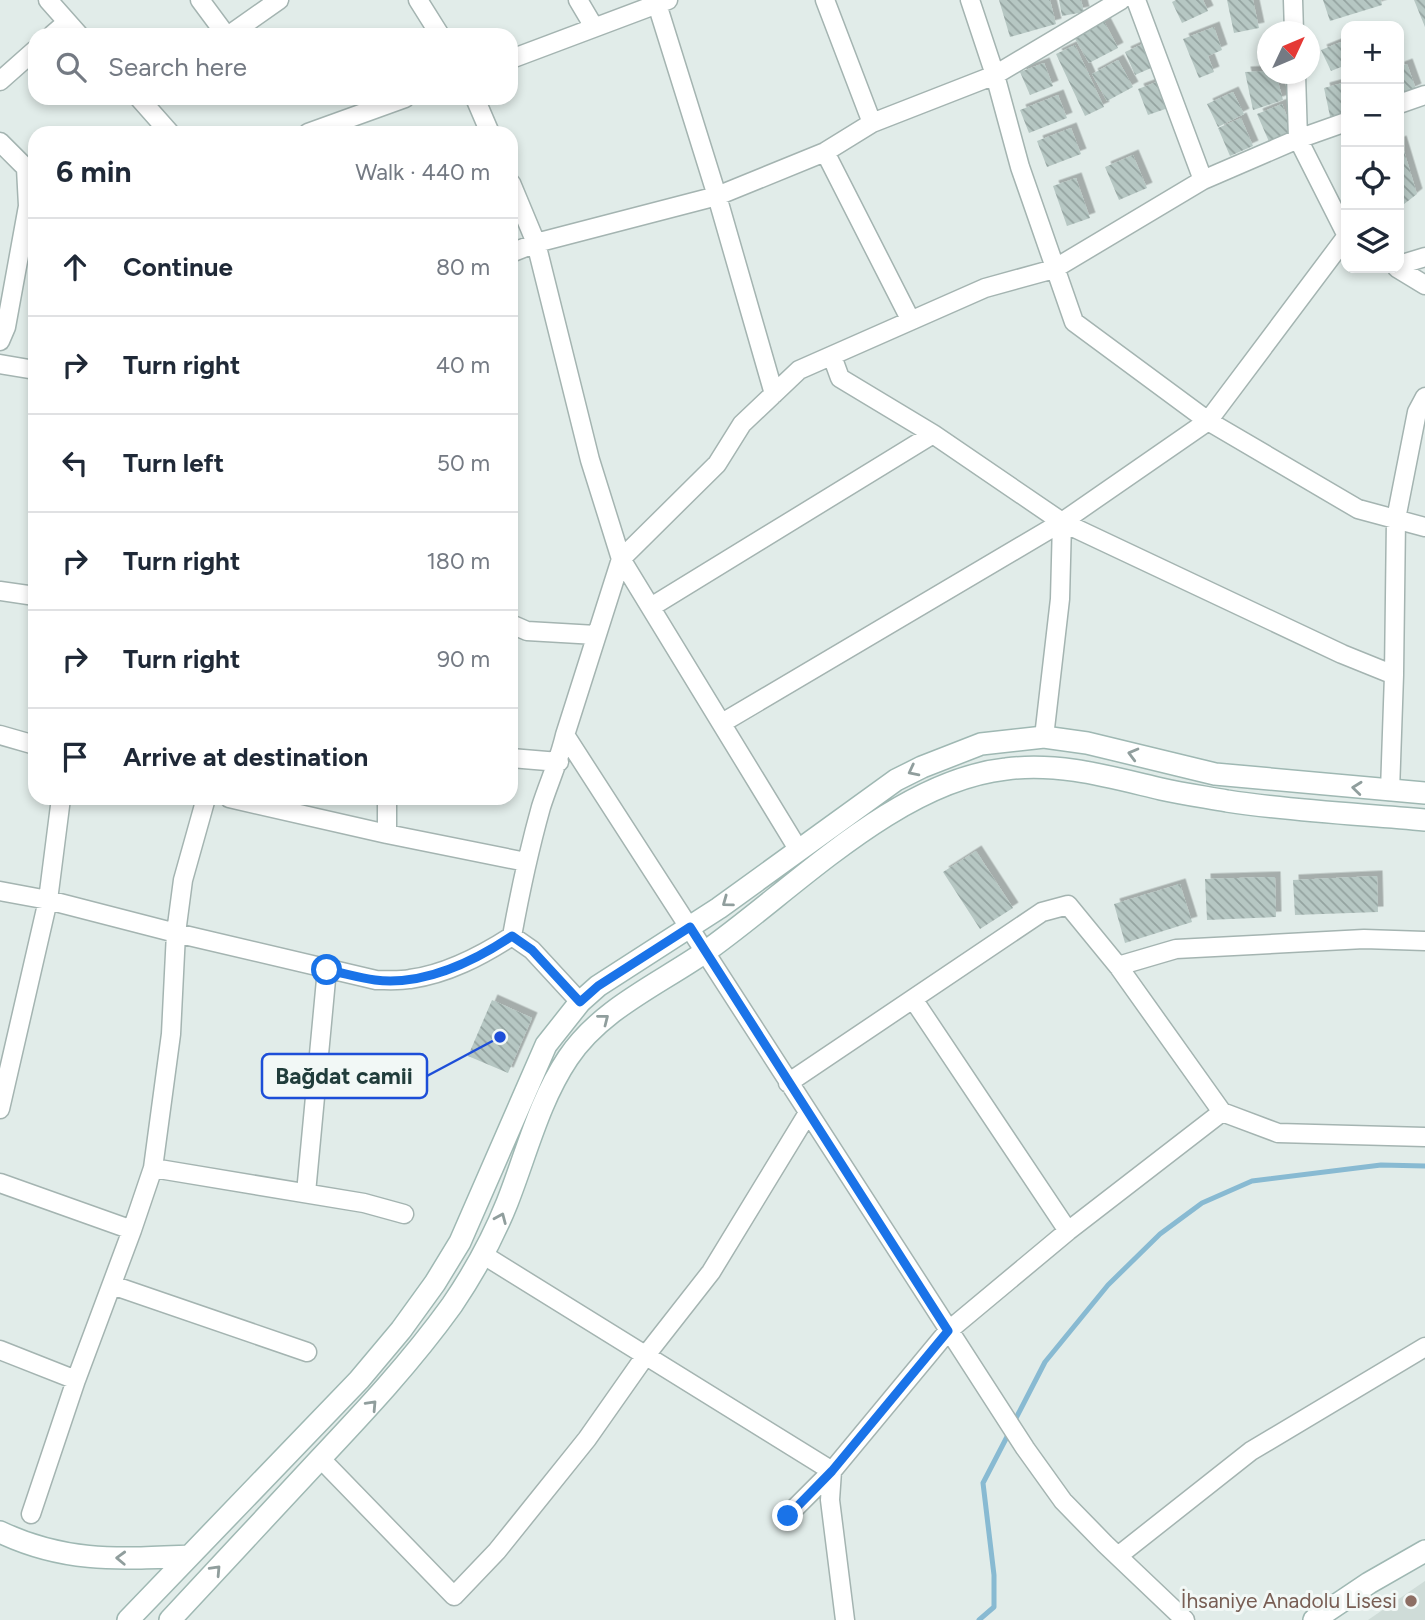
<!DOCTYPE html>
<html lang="en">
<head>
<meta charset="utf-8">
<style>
  :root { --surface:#fff; --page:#f6f6f7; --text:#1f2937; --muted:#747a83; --line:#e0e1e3 }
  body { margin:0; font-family:Figtree,sans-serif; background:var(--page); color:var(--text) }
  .controls { position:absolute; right:21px; top:21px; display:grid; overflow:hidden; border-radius:14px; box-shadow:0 4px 10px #0003 }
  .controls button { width:63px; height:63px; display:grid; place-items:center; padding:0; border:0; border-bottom:2px solid var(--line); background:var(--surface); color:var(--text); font:35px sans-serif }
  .compass { position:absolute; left:1257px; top:21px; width:63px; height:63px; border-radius:50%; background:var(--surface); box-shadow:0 4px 10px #0003; rotate:46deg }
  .stop { position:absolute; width:21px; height:21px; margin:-16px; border:5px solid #1a73e8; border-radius:50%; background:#fff }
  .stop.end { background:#1a73e8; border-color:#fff; box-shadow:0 2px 7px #0008 }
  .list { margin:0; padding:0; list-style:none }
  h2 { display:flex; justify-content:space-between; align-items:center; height:91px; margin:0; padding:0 28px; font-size:30px }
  h2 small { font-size:23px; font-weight:400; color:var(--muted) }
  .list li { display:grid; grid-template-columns:46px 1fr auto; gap:21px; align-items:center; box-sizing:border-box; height:98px; padding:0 28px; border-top:2px solid var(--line) }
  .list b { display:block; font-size:26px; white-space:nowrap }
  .list em { font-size:23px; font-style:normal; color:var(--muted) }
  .icon { flex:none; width:38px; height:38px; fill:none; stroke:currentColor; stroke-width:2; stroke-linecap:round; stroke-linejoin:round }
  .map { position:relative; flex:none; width:1425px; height:1620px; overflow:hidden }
  .search { position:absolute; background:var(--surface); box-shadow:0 4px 10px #0003; left:28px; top:28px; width:490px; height:77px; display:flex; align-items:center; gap:18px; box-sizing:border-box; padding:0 24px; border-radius:21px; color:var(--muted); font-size:26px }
  .panel { position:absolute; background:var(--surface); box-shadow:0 4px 10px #0003; left:28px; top:126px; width:490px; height:679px; border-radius:21px }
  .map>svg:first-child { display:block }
  .built { fill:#cfdcd8 }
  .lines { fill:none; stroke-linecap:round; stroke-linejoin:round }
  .stream { stroke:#88bad2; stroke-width:5 }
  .building { fill:url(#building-back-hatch); filter:url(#shadow) }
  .street-casing { stroke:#a4b4b1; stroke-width:21 }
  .secondary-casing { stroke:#9fb8b3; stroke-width:24 }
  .street { stroke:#fff; stroke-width:18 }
  .secondary { stroke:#fff; stroke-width:21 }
  .oneway { stroke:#909e9d }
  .route { stroke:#1a73e8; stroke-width:9 }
  .education-dot { fill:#8d6e63; stroke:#f2f8f6; stroke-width:2.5 }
  .labels { text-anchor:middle; stroke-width:6; stroke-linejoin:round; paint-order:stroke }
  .education-label { font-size:21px; fill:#785e54; stroke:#f2f8f6; text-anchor:end }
  .leader { fill:none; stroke:#1d4ed8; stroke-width:2.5 }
  .callout-dot { fill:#1d4ed8; stroke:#f2f8f6; stroke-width:2.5 }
  .callout { fill:#f2f8f6; stroke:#1d4ed8; stroke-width:2.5 }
  .callout-label { font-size:23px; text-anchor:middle; font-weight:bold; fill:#213d3b }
</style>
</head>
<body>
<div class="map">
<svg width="1425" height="1620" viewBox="0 0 1425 1620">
  <defs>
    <pattern id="building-back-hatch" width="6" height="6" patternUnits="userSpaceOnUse" patternTransform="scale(1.75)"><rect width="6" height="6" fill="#b6c7c3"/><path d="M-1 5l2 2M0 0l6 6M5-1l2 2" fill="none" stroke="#94a3a0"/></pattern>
    <filter id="shadow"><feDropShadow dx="5.5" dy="-5.5" stdDeviation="0" flood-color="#0004"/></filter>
  </defs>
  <rect width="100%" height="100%" fill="#e1ece9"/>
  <path class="built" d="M1425 1581V1620H1368Z"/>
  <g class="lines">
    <path class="stream" d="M1014 1422 1045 1362 1108 1285 1160 1234 1202 1203 1252 1181 1381 1165 1425 1166
      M979 1620 994 1607V1575L983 1483 1010 1431"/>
  </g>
  <path class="building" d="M999 0H1050L1056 24 1010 37Z
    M1059 0H1081L1084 12 1062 16Z
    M1176 0H1203L1208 11 1182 23 1172 2Z
    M1227 0H1253L1259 28 1234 33Z
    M1323 0H1381L1382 5 1330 21Z
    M1414 0H1425V27Z
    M1104 21 1118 48 1089 63 1074 37Z
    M1214 27 1222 50 1208 56 1214 72 1199 78 1183 39Z
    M1346 40V65L1331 71 1321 50Z
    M1147 42 1158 65 1135 75 1125 52Z
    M1075 45 1104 107 1085 116 1056 54Z
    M1118 60 1133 87 1107 101 1092 74Z
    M1044 63 1053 86 1030 95 1020 72Z
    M1407 64 1416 89 1399 97V67Z
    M1268 71V74H1276L1283 100 1253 110 1245 72Z
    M1162 80 1171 107 1148 115 1138 89Z
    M1346 82V115L1331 121 1324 88Z
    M1233 92 1244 114 1218 127 1207 104Z
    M1058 95 1067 118 1029 133 1020 110Z
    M1282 104 1294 134 1270 144 1257 114Z
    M1241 118 1253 146 1230 156 1218 128Z
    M1071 128 1081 154 1047 167 1037 141Z
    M1401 141 1417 194 1399 208V142Z
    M1133 155 1147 188 1119 200 1105 167Z
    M1076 178 1090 218 1067 226 1053 186Z
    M976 851 1013 908 980 929 943 872Z
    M1377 876 1378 912 1295 915 1293 880Z
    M1275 877 1276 917 1207 920 1205 879Z
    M1180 884 1192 922 1125 943 1114 904Z
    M492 1000 532 1018 508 1073 468 1056Z"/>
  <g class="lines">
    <defs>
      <path id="street" d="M48 0 79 35
        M200 0 226 35
        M418 0 440 35
        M578 0 594 27
        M825 0 872 123
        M970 0 995 75 1020 167 1074 322 1208 421 1358 509 1425 527
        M1136 0 1203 180
        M1293 0 1294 32
        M657 4 717 196 774 394
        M52 35 67 22
        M229 35 279 0
        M511 59 668 0
        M1296 74 1298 139 1346 234
        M0 81 35 50
        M139 98 170 133
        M475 98 490 133
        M1399 104 1425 95
        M308 133 405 98
        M0 142 26 168 28 206 6 327 0 341
        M825 152 910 319
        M511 183 536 243 590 460 621 559 798 849
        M511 253 536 243 717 196 825 152 872 123 995 75 1121 0
        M1399 265 1425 257
        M1397 268 1425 285
        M832 356 840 378 933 434 1062 522 1342 654 1394 675
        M0 364 35 370
        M0 591 35 596
        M651 607 933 434
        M511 624 527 631 596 635
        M722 723 1062 522
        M0 735 35 745
        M565 735 1025 1448 1063 1501 1105 1544 1185 1620
        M1044 737 1060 599 1062 522 1208 421 1346 237
        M511 758 559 762
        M1390 791 1394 675 1396 519 1417 412 1425 397
        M229 798 387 834 526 862
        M387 834V798
        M0 891 48 900 176 933 376 980C387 980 399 981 410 979 447 974 481 956 512 936
        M1118 966 1176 949 1364 939 1425 941
        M913 999 1068 1231
        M580 1002 532 950 512 936C520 892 529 850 541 807 549 782 559 761 565 735L621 559 717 464 742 424 799 370 985 288 1054 269 1203 180 1298 139 1346 122
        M0 1109 48 900 61 798
        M1222 1112 1278 1133 1425 1137
        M153 1168 364 1203 404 1214
        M0 1183 132 1230
        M306 1193 327 969
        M482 1254 832 1471 948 1331 1068 1231 1222 1112 1118 966 1068 905 1042 912 788 1083
        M112 1285 307 1352
        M0 1350 76 1380
        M320 1458 454 1596 497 1551 587 1439 646 1355 711 1272 808 1113
        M832 1471 830 1500 845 1620
        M31 1514 76 1380 132 1230 153 1168 171 1034 176 933 183 880 206 798
        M788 1515 832 1471
        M1118 1556 1251 1451 1425 1347"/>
      <path id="secondary" d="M0 1532C65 1563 119 1559 189 1556
        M128 1620 359 1380 401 1330 435 1283 460 1242 546 1045 580 1002 598 986 719 908 896 780 922 767 981 744 1044 737 1087 743 1215 774 1425 793
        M170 1620C219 1567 268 1515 317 1462 365 1411 411 1362 452 1305 473 1274 493 1238 507 1203 526 1155 539 1101 568 1058 601 1009 657 985 705 952 793 890 896 781 1006 769 1059 762 1110 777 1161 789 1183 794 1205 797 1227 801 1292 811 1359 814 1425 820
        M1314 1620 1369 1583 1425 1551"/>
    </defs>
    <use href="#street" class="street-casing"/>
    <use href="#secondary" class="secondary-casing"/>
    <use href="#street" class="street"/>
    <use href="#secondary" class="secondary"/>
  </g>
  <defs><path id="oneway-chevron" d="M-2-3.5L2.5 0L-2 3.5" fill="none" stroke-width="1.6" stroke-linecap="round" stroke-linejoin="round" transform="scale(1.75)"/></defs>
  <g class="oneway">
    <use href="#oneway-chevron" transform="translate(1133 754) rotate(-165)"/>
    <use href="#oneway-chevron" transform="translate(913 771) rotate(153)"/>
    <use href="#oneway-chevron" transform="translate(1357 788) rotate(-174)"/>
    <use href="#oneway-chevron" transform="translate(727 902) rotate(144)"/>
    <use href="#oneway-chevron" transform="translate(604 1019) rotate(-38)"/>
    <use href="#oneway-chevron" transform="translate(501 1218) rotate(-67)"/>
    <use href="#oneway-chevron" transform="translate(372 1405) rotate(-47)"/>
    <use href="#oneway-chevron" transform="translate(121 1558) rotate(-178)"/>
    <use href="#oneway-chevron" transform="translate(216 1570) rotate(-47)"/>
  </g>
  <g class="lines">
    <path class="route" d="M327 970C343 973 359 978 375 980 424 986 473 962 512 936L532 950 580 1002 598 986 690 927 948 1331 832 1471 788 1516"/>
  </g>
  <circle class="education-dot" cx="1411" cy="1601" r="7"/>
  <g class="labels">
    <g class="education-label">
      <text x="1397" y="1608">İhsaniye Anadolu Lisesi</text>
    </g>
  </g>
  <path class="leader" d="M500 1037L427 1076"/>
  <circle class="callout-dot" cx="500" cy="1037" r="7"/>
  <rect class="callout" x="262" y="1054" width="165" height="44" rx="7"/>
  <g class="callout-label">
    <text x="344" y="1084">Bağdat camii</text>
  </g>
</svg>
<div class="controls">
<button>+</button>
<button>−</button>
<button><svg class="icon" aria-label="locate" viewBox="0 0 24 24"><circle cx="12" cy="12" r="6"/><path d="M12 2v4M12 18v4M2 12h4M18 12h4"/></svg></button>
<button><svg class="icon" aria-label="layers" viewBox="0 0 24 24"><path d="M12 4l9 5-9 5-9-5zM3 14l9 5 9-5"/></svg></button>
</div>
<svg class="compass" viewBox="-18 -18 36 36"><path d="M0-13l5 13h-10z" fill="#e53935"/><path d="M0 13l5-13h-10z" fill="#747a83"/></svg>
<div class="stop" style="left:327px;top:970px"></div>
<div class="stop end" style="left:788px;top:1516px"></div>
<div class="search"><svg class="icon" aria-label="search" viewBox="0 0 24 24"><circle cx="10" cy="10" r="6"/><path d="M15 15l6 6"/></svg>Search here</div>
<section class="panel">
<h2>6 min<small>Walk · 440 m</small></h2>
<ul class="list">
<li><svg class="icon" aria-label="ahead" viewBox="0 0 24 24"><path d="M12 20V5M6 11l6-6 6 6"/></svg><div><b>Continue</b></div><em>80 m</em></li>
<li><svg class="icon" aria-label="right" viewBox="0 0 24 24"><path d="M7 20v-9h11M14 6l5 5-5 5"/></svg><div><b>Turn right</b></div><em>40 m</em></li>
<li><svg class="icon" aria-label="left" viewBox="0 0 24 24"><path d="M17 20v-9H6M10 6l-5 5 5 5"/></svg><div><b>Turn left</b></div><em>50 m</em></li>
<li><svg class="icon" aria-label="right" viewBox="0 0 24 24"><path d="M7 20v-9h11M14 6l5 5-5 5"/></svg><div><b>Turn right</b></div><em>180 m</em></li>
<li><svg class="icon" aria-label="right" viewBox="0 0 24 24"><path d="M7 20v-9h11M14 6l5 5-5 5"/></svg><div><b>Turn right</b></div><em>90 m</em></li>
<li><svg class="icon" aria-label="arrive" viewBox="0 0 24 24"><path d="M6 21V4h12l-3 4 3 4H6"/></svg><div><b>Arrive at destination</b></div></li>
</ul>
</section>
</div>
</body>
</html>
